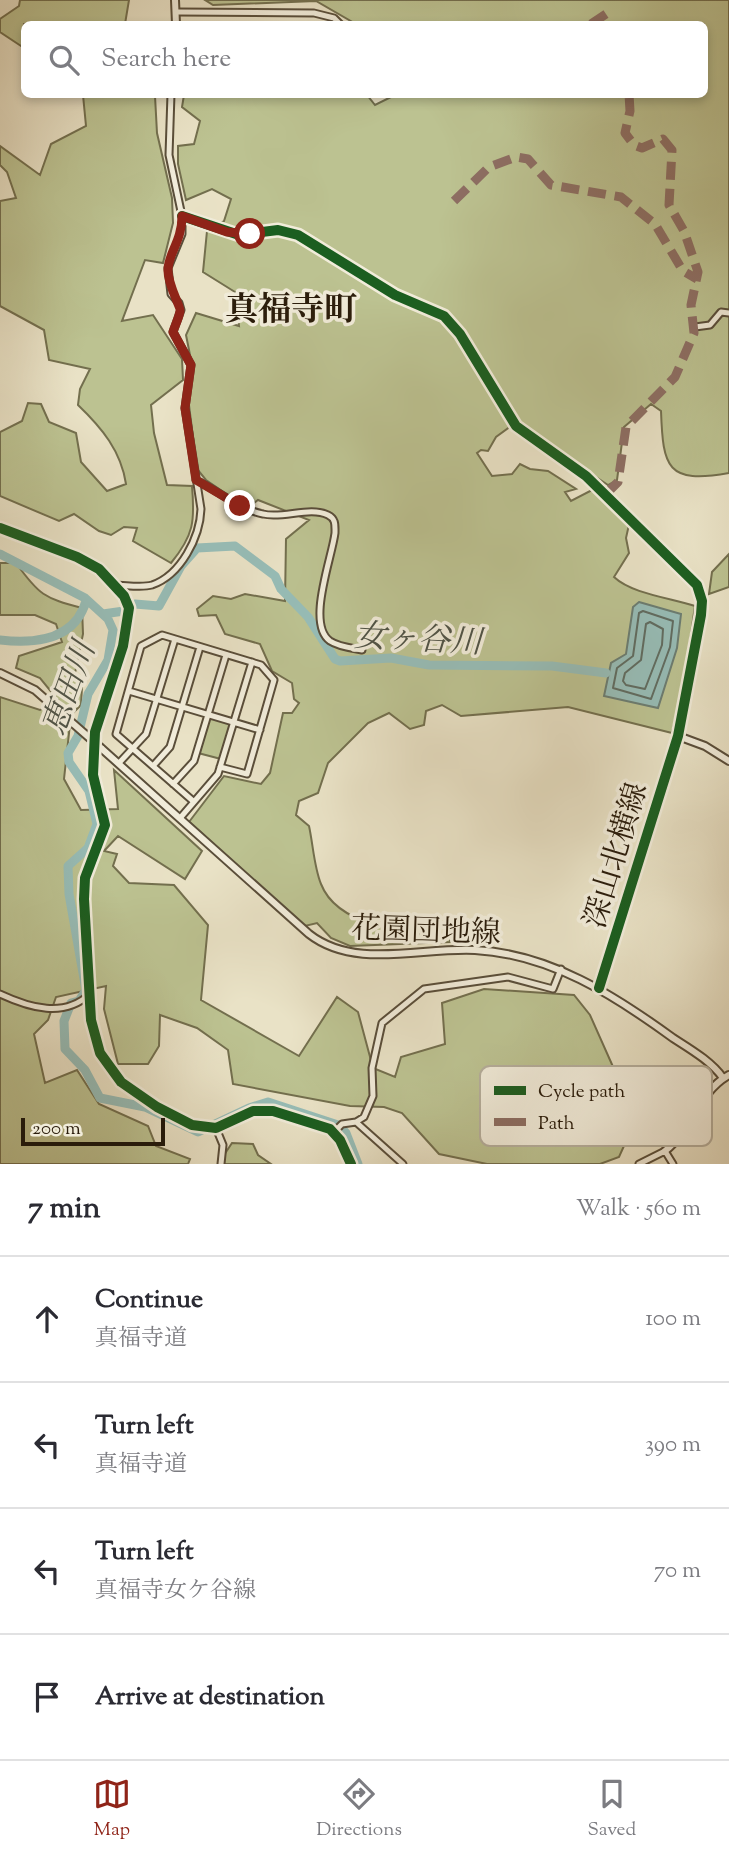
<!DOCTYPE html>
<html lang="en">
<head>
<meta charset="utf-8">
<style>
  :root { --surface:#fff; --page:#f2f2f3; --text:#2b2b33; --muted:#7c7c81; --line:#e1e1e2; --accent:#8f2418 }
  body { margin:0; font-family:"Sorts Mill Goudy","Noto Serif JP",serif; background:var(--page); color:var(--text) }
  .scale { position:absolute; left:21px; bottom:18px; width:144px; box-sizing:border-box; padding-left:7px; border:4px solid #2a1c0b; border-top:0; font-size:19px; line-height:24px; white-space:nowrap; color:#2a1c0b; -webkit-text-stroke:5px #f1ecda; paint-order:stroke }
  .stop { position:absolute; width:21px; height:21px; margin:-16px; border:5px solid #8f2418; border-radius:50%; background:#fff }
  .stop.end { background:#8f2418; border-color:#fff; box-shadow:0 2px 7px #0008 }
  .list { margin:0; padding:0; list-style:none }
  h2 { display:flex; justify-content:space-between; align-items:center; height:91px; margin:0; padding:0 28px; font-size:30px }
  h2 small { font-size:23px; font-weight:400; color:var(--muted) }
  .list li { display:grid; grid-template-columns:46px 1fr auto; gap:21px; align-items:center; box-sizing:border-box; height:126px; padding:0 28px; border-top:2px solid var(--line) }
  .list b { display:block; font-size:26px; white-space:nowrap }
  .list p { margin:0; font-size:23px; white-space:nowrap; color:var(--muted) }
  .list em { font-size:23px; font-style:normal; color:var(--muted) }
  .icon { flex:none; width:38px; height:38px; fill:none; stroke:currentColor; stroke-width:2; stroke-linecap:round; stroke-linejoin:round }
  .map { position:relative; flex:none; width:729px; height:1164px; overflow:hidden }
  .search { position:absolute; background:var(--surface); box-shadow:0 4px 10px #0003; left:21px; right:21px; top:21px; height:77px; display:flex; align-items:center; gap:18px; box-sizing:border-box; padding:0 24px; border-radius:10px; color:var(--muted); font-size:26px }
  .sheet { height:595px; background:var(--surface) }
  nav { display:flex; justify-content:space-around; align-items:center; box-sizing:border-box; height:98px; border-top:2px solid var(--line); background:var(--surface); font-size:19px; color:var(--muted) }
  nav a { display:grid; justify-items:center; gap:4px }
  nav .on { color:var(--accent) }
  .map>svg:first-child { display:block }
  .green { fill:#bcc291; stroke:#736f4e; stroke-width:2 }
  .water { fill:#97bdb7; stroke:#6b7d72; stroke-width:2 }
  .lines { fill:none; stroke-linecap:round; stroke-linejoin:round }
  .shore { stroke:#606c61; stroke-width:2 }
  .river { stroke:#97bdb7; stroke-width:9 }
  .minor-casing { stroke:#5a4e3a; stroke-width:9 }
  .tertiary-casing { stroke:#5a4e3a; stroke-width:10 }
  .minor { stroke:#f1ecda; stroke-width:5 }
  .tertiary { stroke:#f1ecda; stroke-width:6 }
  .tertiary-bridge-casing { stroke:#5a4e3a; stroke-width:10; stroke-linecap:butt }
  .tertiary-bridge { stroke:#f1ecda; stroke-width:6 }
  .quiet { stroke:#8d6e63; stroke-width:9; stroke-dasharray:18 9; stroke-linecap:butt }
  .cycleway-casing { stroke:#f1ecda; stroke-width:15 }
  .cycleway { stroke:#1b5e20; stroke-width:10 }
  .route { stroke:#8f2418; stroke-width:9 }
  .labels { text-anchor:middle; stroke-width:7; stroke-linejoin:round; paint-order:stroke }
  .street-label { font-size:30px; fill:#2a1c0b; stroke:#f1ecda }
  .water-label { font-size:32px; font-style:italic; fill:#505447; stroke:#f1ecda }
  .quarter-label { font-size:33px; font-weight:bold; fill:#2a1c0b; stroke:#f1ecda }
  .key { fill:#f1ecda; stroke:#b5ae9c; stroke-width:2 }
  .key-label { font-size:19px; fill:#2a1c0b }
</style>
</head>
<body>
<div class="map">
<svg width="729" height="1164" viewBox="0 0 729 1164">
  <rect width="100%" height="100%" fill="#e9e2c6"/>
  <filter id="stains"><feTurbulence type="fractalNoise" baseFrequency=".00286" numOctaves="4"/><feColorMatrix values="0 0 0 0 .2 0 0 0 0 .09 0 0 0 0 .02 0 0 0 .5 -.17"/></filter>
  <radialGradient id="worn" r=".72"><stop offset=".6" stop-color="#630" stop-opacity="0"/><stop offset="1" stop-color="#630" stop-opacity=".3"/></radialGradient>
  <path class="green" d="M20 0H129L125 24H24V48L0 32V19L19 6Z
    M205 0H729V473C667 484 663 468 661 411L651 404 624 427 617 480 608 485 515 423 496 437 488 451 481 450 477 453 492 476 512 474 520 464 530 469 548 471 576 489 565 492 571 501 594 489 630 520 626 538 629 553 614 577C632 594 671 598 695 606L685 676 672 733 568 707 461 716 442 705 426 711 424 725 410 729 389 713 368 723 328 763 318 793 299 801 296 815 309 826C313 844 314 867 321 884 338 928 410 933 450 937V942L350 946 331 938 317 923 305 926 189 822 224 776 261 784 270 773 283 713H292L299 703 294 699 292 683 272 671 260 644 225 634 216 615 199 616 197 609 213 596 231 599 245 594 285 601 286 539 309 520 258 500 247 508 206 480 197 469 188 397 192 365 186 335 196 313 239 326 235 292 203 272 207 231 224 221 231 199 212 189 186 200 178 164V146L194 144 200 121 182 107 184 95H367L375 105 397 94H704V24H356L316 1 213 5Z
    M83 95 155 96 157 133 172 198 173 223 163 263 145 260 122 321 153 315 182 359 183 380 151 405 154 433 167 485 192 486C195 521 194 535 171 563L133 541 137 528 124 527 111 535 99 531 74 514 59 521 0 496V432L22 421 28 403 41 404 49 422 76 433 81 462 107 491 126 484C121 451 102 428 78 405L80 389 90 369 49 360 44 330 0 306V201L16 198 7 172 0 165V146L40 175 51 144 86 126Z
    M729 554V587L709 594 712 572Z
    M0 563H16C39 595 44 598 82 608L83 634 75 673 82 687 81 705 71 715 64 779 81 810 118 809 114 770 202 851 185 879 118 836 104 851 117 854 113 866 129 883 174 885 208 925 201 1000 299 1056 337 997 358 1012 373 1068 395 1077 401 1057 445 1044 442 1003 484 989 574 995 590 1015 626 1096 600 1104 566 1101 554 1106 564 1117 628 1137 619 1157 600 1164H487L439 1154 402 1113 384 1107 350 1106 233 1084 228 1050 197 1028 160 1015 159 1046 148 1064H118L104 1009 106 986 56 997 48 1020 34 1034 45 1083 77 1070 99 1104 148 1126 156 1146 190 1159 188 1164H0V697L40 710 58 700 40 678 16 668 19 656 62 642 56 624 35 615H0Z
    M208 717 232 724 221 759 198 753Z
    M232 1143 253 1144 258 1155 271 1164H218Z"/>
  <path class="water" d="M639 602 681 614 677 648 658 708 604 696 611 663 626 654 633 607Z"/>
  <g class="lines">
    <path class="shore" d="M643 611 673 621 670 647 651 699 613 688 617 668 633 656 639 613Z
      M650 622 663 629 662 645 645 689 626 685 623 681 625 673 641 660 646 624Z"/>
    <path class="river" d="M0 554 85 598 108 619 113 630 108 660 88 694 78 736 68 753 69 762 89 791 97 824 88 848 68 866 69 894 86 990 79 1001 71 1003 64 1021 65 1049 85 1070 100 1098 145 1107 198 1132 249 1108 268 1102 338 1125 346 1133 358 1164
      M103 614 124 611 135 604 159 606 181 566 197 548 235 546 275 576 281 589 308 617 335 659 340 661 391 658 429 665 552 666 606 673
      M0 640C35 644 75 640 86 601"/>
    <defs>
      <path id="minor" d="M178 12 314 13 334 18 340 24
        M695 327 710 325 721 312 729 313
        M196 480C219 491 238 509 263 514 283 519 310 506 328 515 336 519 335 525 335 533 332 558 306 624 330 641 339 647 352 648 362 650
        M114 585C126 585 141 588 152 585 181 575 200 537 201 509L185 408 191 365 173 332 181 310 179 303 171 294 168 268 182 234V216L169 155 171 94
        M129 691 260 730
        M119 763 146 734 175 639
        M153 766 170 747 200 647
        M173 784 194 761 226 655
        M193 801 116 734 141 646 162 635 261 665 274 680 247 774 220 767
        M181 817 218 774 252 662
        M0 994C30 1008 64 1018 90 994
        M356 1122 364 1117 373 1096 372 1068 382 1023 424 989 508 977 553 989 561 969
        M356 1122 403 1164
        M216 1128 223 1145 221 1164
        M334 1132 342 1124 356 1122
        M639 1164 665 1151 673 1164"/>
      <path id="tertiary" d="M175 0 176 24
        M182 216 239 235 278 230 298 235 395 295 444 316 460 334 516 426 586 476 697 585 702 601 701 615 678 736 599 988
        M0 528 77 557 99 569 124 596 129 608 123 646 95 732 93 775 105 825 85 878 84 899 91 1020 100 1053 121 1082 157 1107 192 1125 216 1128 253 1111H273L330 1129 340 1140 351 1164
        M0 673 35 690 69 720
        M678 736 705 746 729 761
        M101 748 309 934C355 970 421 947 475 950 550 954 614 995 673 1038 690 1049 711 1061 723 1078
        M665 1151C692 1130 698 1092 729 1075"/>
    </defs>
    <use href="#minor" class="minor-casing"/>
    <use href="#tertiary" class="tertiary-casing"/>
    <use href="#minor" class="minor"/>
    <use href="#tertiary" class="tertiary"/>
    <defs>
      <path id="tertiary-bridge" d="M69 720 101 748"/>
    </defs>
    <use href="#tertiary-bridge" class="tertiary-bridge-casing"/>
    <use href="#tertiary-bridge" class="tertiary-bridge"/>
    <path class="quiet" d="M591 24 606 14
      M454 201 489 167 516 157 528 159 551 185 621 197 655 224 683 271 697 279
      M606 494 618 482 626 427 675 377 694 333 691 305 698 272 684 231 669 205 672 150 663 139 642 148 634 145 625 133 630 111 629 94"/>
    <defs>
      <path id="cycleway" d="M182 216 239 235 278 230 298 235 395 295 444 316 460 334 516 426 586 476 697 585 702 601 701 615 678 736 599 988
        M0 528 77 557 99 569 124 596 129 608 123 646 95 732 93 775 105 825 85 878 84 899 91 1020 100 1053 121 1082 157 1107 192 1125 216 1128 253 1111H273L330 1129 340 1140 351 1164"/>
    </defs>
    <use href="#cycleway" class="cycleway-casing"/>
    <use href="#cycleway" class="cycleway"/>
  </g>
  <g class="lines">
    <path class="route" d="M240 506 196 480 185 408 191 365 173 332C175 325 179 318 180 311 181 307 167 284 168 269 169 252 182 241 182 216L227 232 250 234"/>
  </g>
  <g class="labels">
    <g class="street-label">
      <text transform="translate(615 855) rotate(-73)" y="10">深山北横線</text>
      <text transform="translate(426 930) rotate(2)" y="10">花園団地線</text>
    </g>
    <g class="water-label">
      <text transform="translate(418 638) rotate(3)" y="11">女ヶ谷川</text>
      <text transform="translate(68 688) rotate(-70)" y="11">恵田川</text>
    </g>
    <g class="quarter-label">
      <text x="291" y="320">真福寺町</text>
    </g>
  </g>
  <rect x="480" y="1066" width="232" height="80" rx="10" class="key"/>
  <rect x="494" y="1086" width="32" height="9" fill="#1b5e20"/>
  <rect x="494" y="1118" width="32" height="8" fill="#8d6e63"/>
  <g class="key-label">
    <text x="538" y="1097">Cycle path</text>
    <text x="538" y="1129">Path</text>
  </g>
  <rect width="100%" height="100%" filter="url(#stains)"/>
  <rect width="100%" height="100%" fill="url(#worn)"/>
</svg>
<div class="scale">200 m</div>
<div class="stop" style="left:250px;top:234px"></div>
<div class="stop end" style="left:240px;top:506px"></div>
<div class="search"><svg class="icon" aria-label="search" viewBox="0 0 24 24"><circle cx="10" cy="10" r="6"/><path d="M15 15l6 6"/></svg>Search here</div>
</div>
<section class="sheet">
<h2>7 min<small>Walk · 560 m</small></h2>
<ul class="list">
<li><svg class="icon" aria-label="ahead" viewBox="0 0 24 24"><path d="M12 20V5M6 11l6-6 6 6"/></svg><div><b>Continue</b><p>真福寺道</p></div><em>100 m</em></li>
<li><svg class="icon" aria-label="left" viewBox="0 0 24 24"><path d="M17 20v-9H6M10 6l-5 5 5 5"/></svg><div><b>Turn left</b><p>真福寺道</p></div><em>390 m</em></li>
<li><svg class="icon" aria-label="left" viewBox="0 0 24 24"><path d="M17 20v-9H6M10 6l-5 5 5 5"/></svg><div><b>Turn left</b><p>真福寺女ケ谷線</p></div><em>70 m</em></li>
<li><svg class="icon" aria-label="arrive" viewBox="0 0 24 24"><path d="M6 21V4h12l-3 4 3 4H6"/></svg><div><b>Arrive at destination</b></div></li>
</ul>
</section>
<nav>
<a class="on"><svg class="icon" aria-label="map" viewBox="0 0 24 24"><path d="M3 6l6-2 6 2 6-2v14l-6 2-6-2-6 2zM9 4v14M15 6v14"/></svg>Map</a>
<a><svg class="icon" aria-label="directions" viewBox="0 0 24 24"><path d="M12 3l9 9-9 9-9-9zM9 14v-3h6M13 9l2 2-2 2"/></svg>Directions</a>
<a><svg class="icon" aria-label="saved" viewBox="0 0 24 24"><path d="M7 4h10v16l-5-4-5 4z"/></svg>Saved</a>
</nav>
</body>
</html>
